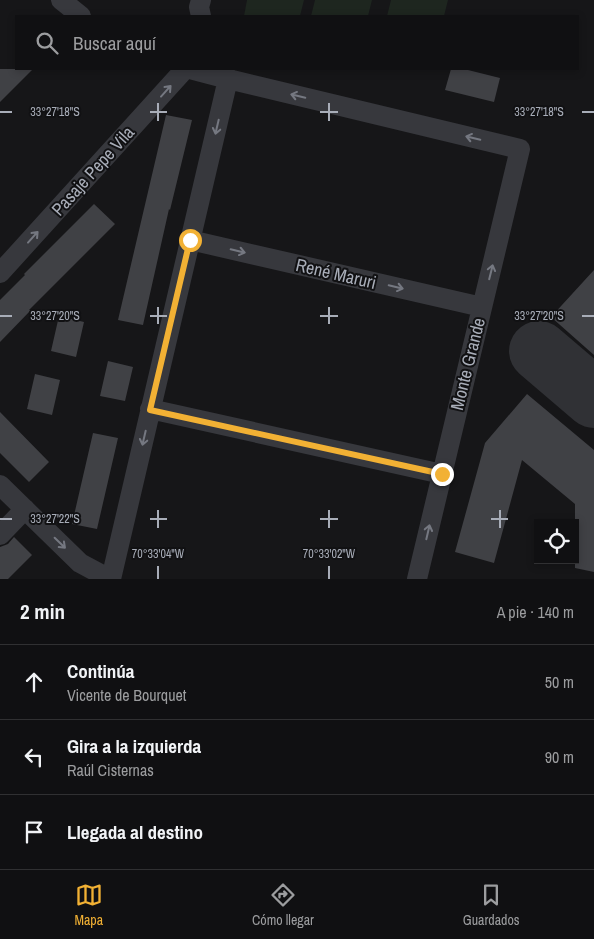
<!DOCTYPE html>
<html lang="es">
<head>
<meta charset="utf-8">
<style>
  :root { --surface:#101012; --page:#1e1e20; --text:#f1f3f6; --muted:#9c9d9f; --line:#303032; --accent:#f2b134 }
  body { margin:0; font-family:"Archivo Narrow",sans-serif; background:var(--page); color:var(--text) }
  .controls { position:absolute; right:15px; bottom:15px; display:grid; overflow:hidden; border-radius:0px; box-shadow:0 2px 8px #0003 }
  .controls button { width:45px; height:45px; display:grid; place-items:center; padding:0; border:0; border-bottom:1px solid var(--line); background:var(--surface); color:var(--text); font:25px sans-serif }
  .stop { position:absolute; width:15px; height:15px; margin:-11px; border:4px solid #f2b134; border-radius:50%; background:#fff }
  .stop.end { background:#f2b134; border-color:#fff; box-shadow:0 1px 5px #0008 }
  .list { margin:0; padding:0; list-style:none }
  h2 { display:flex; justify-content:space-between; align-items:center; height:65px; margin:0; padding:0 20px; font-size:21px }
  h2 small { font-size:16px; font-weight:400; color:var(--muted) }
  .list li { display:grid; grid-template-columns:32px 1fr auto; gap:15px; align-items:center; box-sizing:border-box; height:75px; padding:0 20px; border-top:1px solid var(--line) }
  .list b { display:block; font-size:19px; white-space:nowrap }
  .list p { margin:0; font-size:16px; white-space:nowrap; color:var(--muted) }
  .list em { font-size:16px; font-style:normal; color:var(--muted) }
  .icon { flex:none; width:28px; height:28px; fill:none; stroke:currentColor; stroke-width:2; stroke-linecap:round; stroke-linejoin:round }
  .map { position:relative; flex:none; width:594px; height:579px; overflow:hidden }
  .search { position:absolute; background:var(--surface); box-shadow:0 2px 8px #0003; left:15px; right:15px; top:15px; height:55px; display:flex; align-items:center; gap:12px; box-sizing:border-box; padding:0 18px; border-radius:0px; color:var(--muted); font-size:19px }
  .sheet { height:290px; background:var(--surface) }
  nav { display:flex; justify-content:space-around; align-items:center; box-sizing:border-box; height:70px; border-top:1px solid var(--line); background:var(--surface); font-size:14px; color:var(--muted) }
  nav a { display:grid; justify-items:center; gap:2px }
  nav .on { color:var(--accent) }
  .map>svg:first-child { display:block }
  .green { fill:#1e261f }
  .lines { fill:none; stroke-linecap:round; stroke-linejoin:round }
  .taxiway { stroke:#303135; stroke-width:60 }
  .building { fill:#404145 }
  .minor { stroke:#37383d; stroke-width:20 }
  .oneway { stroke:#757881 }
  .route { stroke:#f2b134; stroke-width:6 }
  .ticks { fill:none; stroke:#a8adb8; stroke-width:2 }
  .labels { text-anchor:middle; stroke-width:4; stroke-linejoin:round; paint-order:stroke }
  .street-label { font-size:18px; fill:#a8adb8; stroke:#111113 }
  .ticks-label { font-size:12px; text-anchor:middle; fill:#a8adb8; stroke:#111113; stroke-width:4; stroke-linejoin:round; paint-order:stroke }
</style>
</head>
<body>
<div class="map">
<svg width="594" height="579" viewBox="0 0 594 579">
  <rect width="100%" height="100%" fill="#161618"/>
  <path class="green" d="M247 0H304L300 16H244Z
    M315 0H372L368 16H311Z
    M391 0H448L444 16H387Z"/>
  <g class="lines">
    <path class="taxiway" d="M539 351 594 398"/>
  </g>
  <path class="building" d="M0 69H33L0 102Z
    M451 69H464L500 78 494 102 445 90Z
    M166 115 192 120 170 210 169 209 143 325 118 320Z
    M94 204 115 224 29 310H31L0 342V300L25 275 24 274Z
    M594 270V355L551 317Z
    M59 316 84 322 76 357 51 351Z
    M108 361 133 367 125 401 100 396Z
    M35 374 60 380 52 415 27 409Z
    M527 394 594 450V572L575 568V504L522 460 494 563 455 552 485 443Z
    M0 412 49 462 29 482 0 453Z
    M93 433 118 438 97 529 72 524Z
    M14 537 32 555 8 579H0V547L8 544Z"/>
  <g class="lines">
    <path class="minor" d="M61 0 81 16
      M201 0 199 7 201 16
      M190 69 228 79 520 149 417 579
      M190 240 482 307
      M0 273 185 69
      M150 409 442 474
      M0 485 80 563 110 579
      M0 535 25 509
      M111 579 228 79 223 69"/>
  </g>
  <defs><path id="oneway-shaft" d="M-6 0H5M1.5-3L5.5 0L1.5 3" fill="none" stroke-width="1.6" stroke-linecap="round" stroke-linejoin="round" transform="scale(1.25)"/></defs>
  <g class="oneway">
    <use href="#oneway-shaft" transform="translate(166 91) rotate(-48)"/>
    <use href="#oneway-shaft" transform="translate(298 96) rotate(-167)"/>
    <use href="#oneway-shaft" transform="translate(217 127) rotate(103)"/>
    <use href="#oneway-shaft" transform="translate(473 138) rotate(-167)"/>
    <use href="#oneway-shaft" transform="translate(33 237) rotate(-48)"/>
    <use href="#oneway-shaft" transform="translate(238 251) rotate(13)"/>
    <use href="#oneway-shaft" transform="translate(491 272) rotate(-76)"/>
    <use href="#oneway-shaft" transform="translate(396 287) rotate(13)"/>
    <use href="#oneway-shaft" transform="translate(144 438) rotate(103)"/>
    <use href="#oneway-shaft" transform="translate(428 532) rotate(-77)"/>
    <use href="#oneway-shaft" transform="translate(60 543) rotate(44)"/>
  </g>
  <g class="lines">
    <path class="route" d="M190 240 150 410 442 474"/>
  </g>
  <path class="ticks" d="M158 103V121M329 103V121M0 112H12M150 112H167M320 112H338M582 112H594M158 307V324M329 307V324M0 316H12M150 316H167M320 316H338M582 316H594M158 510V528M329 510V528M500 510V528M0 519H12M150 519H167M320 519H338M491 519H508M158 566V579M329 566V579"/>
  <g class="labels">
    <g class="street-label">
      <text transform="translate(93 171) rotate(-48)" y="6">Pasaje Pepe Vila</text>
      <text transform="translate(336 274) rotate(13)" y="6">René Maruri</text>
      <text transform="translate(468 364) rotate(-76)" y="6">Monte Grande</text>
    </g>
  </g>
  <g class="ticks-label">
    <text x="55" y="116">33°27'18"S</text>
    <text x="539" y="116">33°27'18"S</text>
    <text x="55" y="320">33°27'20"S</text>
    <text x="539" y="320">33°27'20"S</text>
    <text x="55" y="523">33°27'22"S</text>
    <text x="158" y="558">70°33'04"W</text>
    <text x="329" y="558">70°33'02"W</text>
  </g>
</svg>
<div class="controls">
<button><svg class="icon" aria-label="locate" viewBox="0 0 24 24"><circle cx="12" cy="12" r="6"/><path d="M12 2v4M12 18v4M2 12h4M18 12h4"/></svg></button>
</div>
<div class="stop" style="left:190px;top:240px"></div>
<div class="stop end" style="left:442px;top:474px"></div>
<div class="search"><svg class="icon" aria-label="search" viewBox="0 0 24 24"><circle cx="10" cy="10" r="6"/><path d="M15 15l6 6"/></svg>Buscar aquí</div>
</div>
<section class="sheet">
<h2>2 min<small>A pie · 140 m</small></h2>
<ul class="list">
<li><svg class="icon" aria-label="ahead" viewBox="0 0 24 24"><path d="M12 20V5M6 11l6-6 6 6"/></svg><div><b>Continúa</b><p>Vicente de Bourquet</p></div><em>50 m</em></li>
<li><svg class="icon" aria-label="left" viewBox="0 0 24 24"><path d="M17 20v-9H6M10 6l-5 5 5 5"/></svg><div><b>Gira a la izquierda</b><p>Raúl Cisternas</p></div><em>90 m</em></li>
<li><svg class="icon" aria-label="arrive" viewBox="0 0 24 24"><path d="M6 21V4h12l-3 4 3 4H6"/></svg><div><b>Llegada al destino</b></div></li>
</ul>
</section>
<nav>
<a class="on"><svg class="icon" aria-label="map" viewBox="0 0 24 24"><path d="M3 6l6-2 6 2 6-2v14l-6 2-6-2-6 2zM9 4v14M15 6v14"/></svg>Mapa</a>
<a><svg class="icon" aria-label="directions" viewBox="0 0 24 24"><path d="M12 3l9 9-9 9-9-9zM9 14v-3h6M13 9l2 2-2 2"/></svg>Cómo llegar</a>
<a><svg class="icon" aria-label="saved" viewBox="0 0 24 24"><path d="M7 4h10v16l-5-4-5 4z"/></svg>Guardados</a>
</nav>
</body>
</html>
